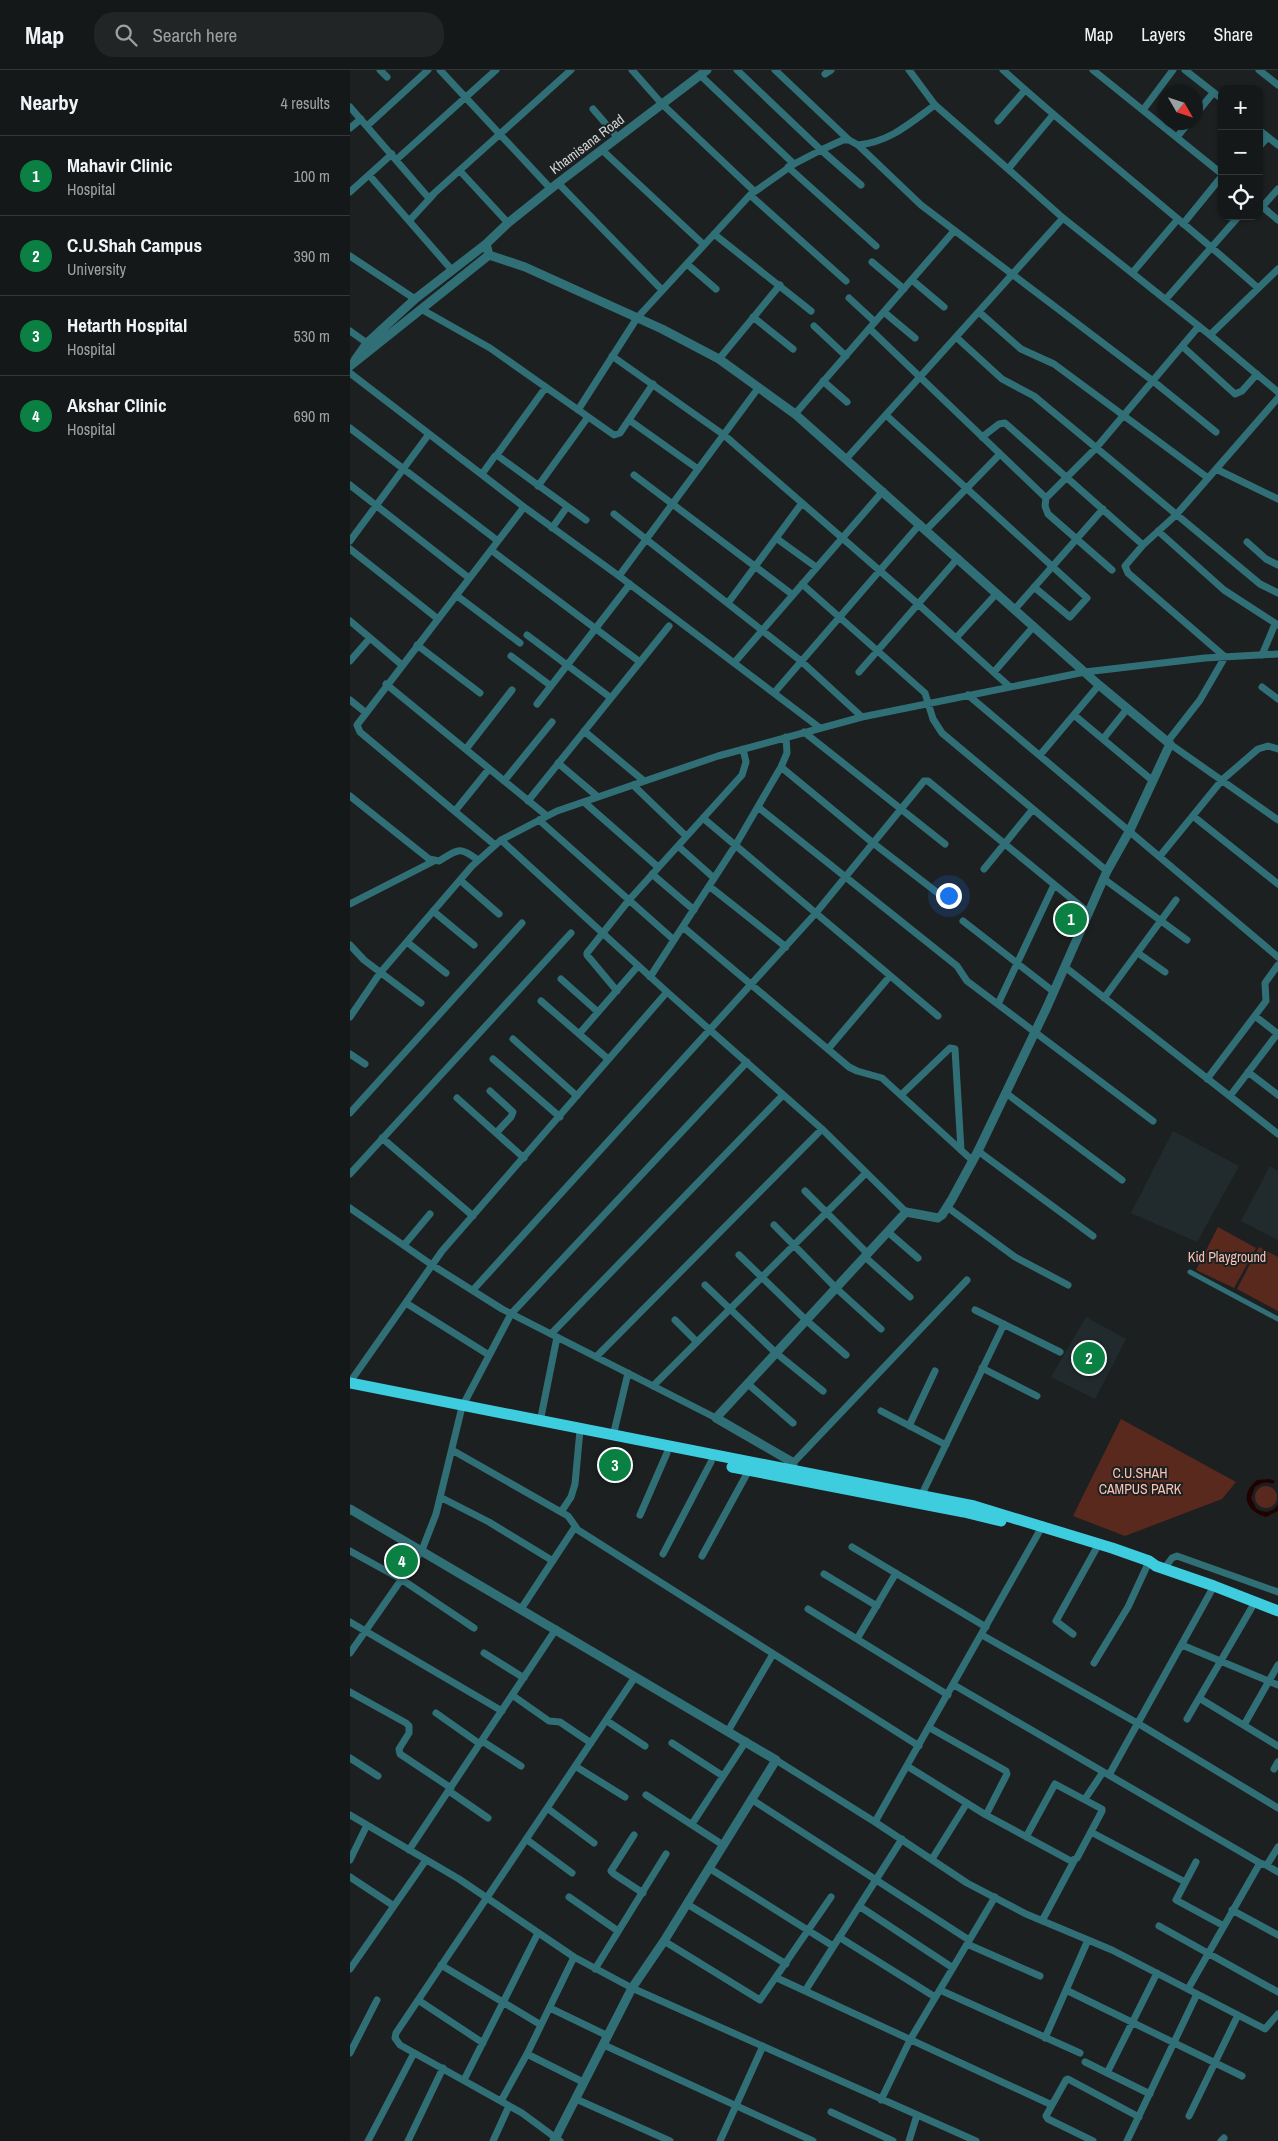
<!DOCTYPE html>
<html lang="en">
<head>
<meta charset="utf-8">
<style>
  :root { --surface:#151819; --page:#222526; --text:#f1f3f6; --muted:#9da0a2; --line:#343738; --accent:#0b8043 }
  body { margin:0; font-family:"Archivo Narrow",sans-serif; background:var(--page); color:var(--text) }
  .controls { position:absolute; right:15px; top:15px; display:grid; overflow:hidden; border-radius:10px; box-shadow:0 1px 4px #0004 }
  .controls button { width:45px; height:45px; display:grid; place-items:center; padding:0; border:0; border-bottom:1px solid var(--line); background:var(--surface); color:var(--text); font:25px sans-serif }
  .compass { position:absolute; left:808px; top:15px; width:45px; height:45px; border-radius:50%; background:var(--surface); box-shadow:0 1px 4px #0004; rotate:129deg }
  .you { position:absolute; left:598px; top:825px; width:18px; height:18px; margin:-12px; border:4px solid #fff; border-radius:50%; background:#1a73e8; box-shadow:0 0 0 8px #1a73e833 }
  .badge { display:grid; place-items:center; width:32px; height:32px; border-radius:50%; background:var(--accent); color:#fff; font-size:16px; font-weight:700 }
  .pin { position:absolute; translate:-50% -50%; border:2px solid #fff; box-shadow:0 1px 5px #0006 }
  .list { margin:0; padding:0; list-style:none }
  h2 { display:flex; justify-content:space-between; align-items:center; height:65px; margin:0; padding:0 20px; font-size:21px }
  h2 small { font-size:16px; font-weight:400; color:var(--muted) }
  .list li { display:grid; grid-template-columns:32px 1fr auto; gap:15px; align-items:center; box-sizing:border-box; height:80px; padding:0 20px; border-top:1px solid var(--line) }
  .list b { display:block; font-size:19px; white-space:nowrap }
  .list p { margin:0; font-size:16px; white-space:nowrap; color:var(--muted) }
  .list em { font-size:16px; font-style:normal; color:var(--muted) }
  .icon { flex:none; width:28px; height:28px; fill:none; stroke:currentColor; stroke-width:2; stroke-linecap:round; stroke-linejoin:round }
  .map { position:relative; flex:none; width:928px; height:2071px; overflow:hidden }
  header { display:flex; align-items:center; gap:30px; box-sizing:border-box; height:70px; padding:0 25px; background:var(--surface); border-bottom:1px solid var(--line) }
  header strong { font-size:24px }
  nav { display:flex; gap:28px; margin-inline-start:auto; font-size:18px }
  .search { width:350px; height:45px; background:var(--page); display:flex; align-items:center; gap:12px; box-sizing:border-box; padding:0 18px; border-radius:20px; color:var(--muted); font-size:19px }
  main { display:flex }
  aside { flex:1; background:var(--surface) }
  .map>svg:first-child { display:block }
  .built { fill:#212b2d }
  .green { fill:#59291d }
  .water { fill:#200000 }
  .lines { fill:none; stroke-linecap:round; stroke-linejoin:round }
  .pedestrian { stroke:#316f77; stroke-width:5 }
  .minor { stroke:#316f77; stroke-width:7 }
  .tertiary { stroke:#316f77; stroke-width:9 }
  .trunk { stroke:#3ecdde; stroke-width:11 }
  .labels { text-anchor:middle; stroke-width:4; stroke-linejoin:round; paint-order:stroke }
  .street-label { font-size:14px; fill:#d2d5d5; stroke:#1c2021 }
  .park-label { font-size:14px; fill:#f9c1b3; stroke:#1c2021 }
</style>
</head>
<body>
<header>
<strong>Map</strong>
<div class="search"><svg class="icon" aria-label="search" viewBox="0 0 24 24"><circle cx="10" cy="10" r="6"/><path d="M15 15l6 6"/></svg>Search here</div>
<nav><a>Map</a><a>Layers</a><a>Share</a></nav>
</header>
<main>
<aside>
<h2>Nearby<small>4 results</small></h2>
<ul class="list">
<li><span class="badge">1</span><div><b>Mahavir Clinic</b><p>Hospital</p></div><em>100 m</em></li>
<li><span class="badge">2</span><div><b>C.U.Shah Campus</b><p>University</p></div><em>390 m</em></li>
<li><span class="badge">3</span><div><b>Hetarth Hospital</b><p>Hospital</p></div><em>530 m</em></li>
<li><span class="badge">4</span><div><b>Akshar Clinic</b><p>Hospital</p></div><em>690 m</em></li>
</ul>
</aside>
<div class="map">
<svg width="928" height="2071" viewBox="0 0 928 2071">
  <rect width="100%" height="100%" fill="#1c2021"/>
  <path class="built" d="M823 1061 889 1096 847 1172 781 1143Z
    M920 1096 928 1101V1170L891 1151Z
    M736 1247 776 1269 745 1329 701 1307Z"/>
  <path class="green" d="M868 1157 906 1178 884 1218 846 1200Z
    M909 1177 928 1187V1241L887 1219Z
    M771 1349 886 1412 872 1429 775 1466 723 1446Z
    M905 1427a11 11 0 1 1 22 0a11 11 0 1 1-22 0Z"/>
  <path class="water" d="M920 1409 925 1411 923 1414C916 1411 911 1413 905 1417L901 1428 906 1438C914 1444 922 1443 928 1434V1441L916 1447C896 1441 889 1425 907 1410Z"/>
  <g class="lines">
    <path class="pedestrian" d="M840 1202 928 1249"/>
    <path class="minor" d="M30 0 37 7
      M90 0 201 119
      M282 0 312 34 404 121
      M387 0 471 80 511 115
      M425 0 499 70
      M559 0 585 35 658 99 713 148 860 265 928 322
      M653 0C736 75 825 144 908 218
      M743 0 872 104
      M835 0 872 29
      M909 0 928 15
      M475 4 481 0
      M350 5 444 94
      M0 37 77 126 80 127 221 0
      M243 39 268 68
      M793 40 823 0
      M846 44 863 23
      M648 51 675 20
      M17 56 78 0
      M0 58 11 49
      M909 60 928 75
      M827 67 839 52
      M508 75 571 135 803 311 866 362
      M909 77 918 67
      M252 80 353 174
      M46 90 146 0
      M438 97 526 176
      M658 99 703 45
      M110 101 158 153
      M19 105 101 199
      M208 113 312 220
      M0 122 42 84
      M400 125 496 211
      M909 134 928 150
      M912 137 928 119
      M59 151 83 125
      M833 154 872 106
      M364 164 461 241
      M0 186 65 229
      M522 192 554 219
      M337 194 366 219
      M783 202 828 149
      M562 210 594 237
      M499 228 525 252
      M816 229 889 146
      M71 239 140 278 264 365 270 363 303 314
      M534 242 565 268
      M629 242 671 279 704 294 858 408
      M403 247 443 279
      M464 256 496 286
      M520 259 696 428
      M0 261 17 273
      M860 265 928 199
      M606 267 652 309 684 326 910 514 928 523
      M832 276 885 324 892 321 907 304
      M262 286 374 365 568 534 660 617
      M369 289 430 215
      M0 303 174 437 269 506 470 658
      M473 311 497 332
      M228 340 287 248 400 125 444 94 471 80 493 70H499L508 75C540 72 560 53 585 35
      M445 344 604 161
      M537 346 737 528 720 547 684 517
      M279 350 348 399
      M0 358 148 471
      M632 367 649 354 655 353 793 475
      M146 386 196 317
      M496 389 713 148
      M866 399 928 429
      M132 404 145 386H148L236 450
      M284 405 443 525
      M0 415 119 508
      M188 416 238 347
      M264 444 451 591 512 647
      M202 458 217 437
      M576 460 650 384
      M808 461 874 520 928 555
      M426 468 466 497
      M0 471 79 364
      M897 472 916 489 928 495
      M0 479 88 549
      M141 480 290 592
      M762 500 698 444 695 436 696 428 746 378 849 256
      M269 506 409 317
      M452 514 575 623 583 649 592 663 757 801
      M106 525 170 573
      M378 533 452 433
      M665 539 753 439
      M0 551 52 595
      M177 565 261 628
      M606 568 647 523
      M67 575 130 623
      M912 585 925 554
      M161 586 201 616
      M0 591 20 568
      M384 593 533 421
      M509 602 608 488
      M644 602 684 556
      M36 614 197 746
      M912 617 928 629
      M424 623 570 454
      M618 625 928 887
      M0 630 15 642
      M187 634 280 514
      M724 645 803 711
      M234 661 294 711
      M454 662 595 774
      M753 669 777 639
      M818 671 850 630 875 587 778 503 775 496 793 475 826 445 928 328
      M820 674 928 750
      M116 679 162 620
      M690 685 749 615
      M208 693 248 727
      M431 697 523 773 593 827
      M154 711 202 652
      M283 715 336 766
      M0 726 79 789 89 791C109 779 109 776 128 790
      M178 731 319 556
      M234 732 308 797
      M408 737 607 896 617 911 803 1051
      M105 741 139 699
      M843 746 928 814
      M353 748 588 946
      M189 750 324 870
      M151 770 317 922
      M145 775 10 662 7 655 174 437
      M328 776 364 808
      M810 786 872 710 908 679 918 676 928 679
      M634 799 683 739
      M302 804 344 840
      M754 809 837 870
      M110 810 149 844
      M359 816 436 877
      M0 834 84 791
      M83 841 124 875
      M613 851 704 922
      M333 857 499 997 507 1001 532 1008 623 1091
      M57 872 96 903
      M0 875 14 890 71 933
      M788 883 815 902
      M715 897 928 1064
      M300 907 385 776 431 697 437 683 436 667
      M211 909 248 942
      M267 921 237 885V883L279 830 392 705 396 692 393 679
      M754 928 826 830
      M191 931 258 989
      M648 934 704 815
      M905 946 928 964
      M0 947 30 903 122 796 151 770 207 741 368 686 512 647 735 602 855 588 928 584
      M229 964 288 896
      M163 969 227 1026
      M478 979 540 906
      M0 984 15 994
      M143 989 210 1047
      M898 1002 928 1025
      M857 1009 916 931 915 913 928 895
      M140 1021 163 1042 161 1047 146 1063
      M656 1023 772 1110
      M551 1025 600 978 605 979 611 1080
      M880 1026 928 963
      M107 1028 174 1088
      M0 1043 172 853
      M32 1068 123 1146
      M628 1081 743 1166
      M0 1104 221 863
      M455 1121 518 1184
      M597 1137 665 1187 718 1215
      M0 1138 82 1195 152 1239 366 1348
      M424 1155 487 1219 531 1259
      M538 1162 568 1188
      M54 1175 80 1144
      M389 1185 457 1251 496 1285
      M515 1187 560 1227
      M355 1215 426 1283 473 1321
      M123 1220 465 844 574 711H578L739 843
      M56 1233 139 1285
      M625 1240 710 1282
      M325 1250 347 1272
      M201 1264 433 1025
      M246 1287 472 1059
      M632 1298 687 1326
      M0 1312 92 1181 317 922 472 1059 556 1142
      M398 1314 443 1353
      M303 1316 516 1103
      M531 1341 596 1375
      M190 1352 207 1267
      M559 1356 585 1301
      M263 1366 278 1303
      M102 1380 218 1446 228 1460 569 1676
      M443 1393 617 1210
      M572 1424 654 1254
      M90 1427 139 1452 203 1491
      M211 1442 221 1427 225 1414 230 1360
      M290 1445 317 1383
      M502 1477 636 1557
      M0 1481 51 1509 124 1558
      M313 1484 361 1392
      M352 1486 399 1400
      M814 1499 822 1488 827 1486 928 1522
      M474 1504 527 1536
      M171 1539 225 1457
      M458 1539 598 1625
      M0 1552 152 1641
      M723 1564 706 1551 746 1479
      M632 1565 789 1654 928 1738
      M507 1569 546 1503
      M832 1575 928 1615
      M0 1583 72 1480 86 1444 112 1337 161 1244 397 992
      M134 1583 174 1608
      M744 1593 778 1537 797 1496
      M604 1615 910 1793 917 1795 928 1777
      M0 1622 56 1653 59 1656V1663L49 1679 50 1684 101 1718
      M162 1625 199 1651 210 1652 241 1673
      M849 1628 928 1676
      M86 1643 130 1674
      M837 1649 905 1532
      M257 1651 295 1676
      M894 1655 928 1595
      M580 1658 656 1701 657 1704 636 1745
      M378 1661 423 1584
      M132 1671 171 1696
      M322 1673 373 1706
      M0 1688 28 1706
      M426 1690 525 1752 693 1455
      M225 1696 275 1727
      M557 1696 636 1745 721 1791 727 1788 752 1741V1739L705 1714 676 1767
      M924 1699 928 1692
      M759 1705 864 1516
      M99 1721 138 1748
      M296 1725 373 1775
      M401 1729 619 1870
      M735 1729 753 1702
      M197 1738 244 1773
      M0 1745 109 1809 224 1887 282 1918 626 2071
      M525 1752 617 1813 676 1844 762 1880 915 1959 928 1944
      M342 1754 396 1671
      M741 1762 835 1812
      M284 1765 261 1801 264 1804 293 1823
      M176 1769 222 1803
      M59 1780 206 1559
      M582 1789 617 1733
      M0 1790 17 1755
      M846 1792 826 1830 874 1856
      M916 1795 928 1802
      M359 1798 483 1876
      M0 1807 44 1836
      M219 1827 268 1861
      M337 1834 436 1894
      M509 1836 603 1898
      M882 1840 928 1865
      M692 1851 724 1791
      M809 1856 928 1922
      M489 1867 585 1927
      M314 1871 410 1930 481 1827
      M617 1874 690 1906
      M91 1895 191 1955
      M0 1899 76 1790
      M245 1899 316 1784
      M427 1908 702 2035 696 2046 698 2049 743 2071
      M838 1919 910 1793
      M590 1920 730 1983
      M716 1920 892 2006
      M455 1921 552 1769
      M68 1930 133 1973
      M200 1938 258 1966
      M695 1968 738 1870
      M254 1975 463 2071
      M0 1983 27 1930
      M177 1984 233 2012
      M735 1992 800 2024
      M757 2003 807 1903
      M114 2010 188 1863
      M226 2029 320 2071
      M531 2030 560 1970 645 1827
      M151 2031 177 1984 224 1887
      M702 2035 716 2010 718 2009 789 2047
      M481 2042 543 2071
      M839 2046 888 1945
      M18 2071 64 1983
      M58 2071 93 1998
      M143 2071 159 2036
      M210 2071 172 2043 50 1975 45 1968 46 1963 285 1607
      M370 2071 413 1976
      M559 2071 567 2045
      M777 2071 847 1924
      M871 2071 874 2068"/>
    <path class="tertiary" d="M136 174 139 185 175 197 312 259 369 289 445 344 749 615 820 674 780 760 757 801 697 937 628 1081 602 1129 592 1145 588 1148 556 1142 366 1348 442 1392 443 1395 440 1400
      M5 290 17 273 65 229 136 174 158 153 208 113 357 0
      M0 296 139 185
      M0 1439 426 1690 314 1871 282 1918 204 2071"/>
    <path class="trunk" d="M0 1313 624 1436 762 1478 799 1491 806 1496 864 1516 928 1541
      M382 1397 614 1442 651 1451"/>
  </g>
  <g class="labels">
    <g class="street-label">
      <text transform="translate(237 74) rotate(-37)" y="5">Khamisana Road</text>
    </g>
    <g class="park-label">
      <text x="877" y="1192">Kid Playground</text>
      <text x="790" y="1408">C.U.SHAH<tspan x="790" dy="16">CAMPUS PARK</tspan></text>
    </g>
  </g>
</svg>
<div class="controls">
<button>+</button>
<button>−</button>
<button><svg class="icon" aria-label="locate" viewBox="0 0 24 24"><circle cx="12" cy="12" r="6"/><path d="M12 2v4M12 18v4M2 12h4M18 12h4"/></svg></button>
</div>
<svg class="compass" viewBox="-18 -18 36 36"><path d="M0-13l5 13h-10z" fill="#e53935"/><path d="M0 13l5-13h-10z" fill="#9da0a2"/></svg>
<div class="you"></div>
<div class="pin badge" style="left:721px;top:849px">1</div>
<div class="pin badge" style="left:739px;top:1288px">2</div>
<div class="pin badge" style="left:265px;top:1395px">3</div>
<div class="pin badge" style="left:52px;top:1491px">4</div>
</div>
</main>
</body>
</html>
